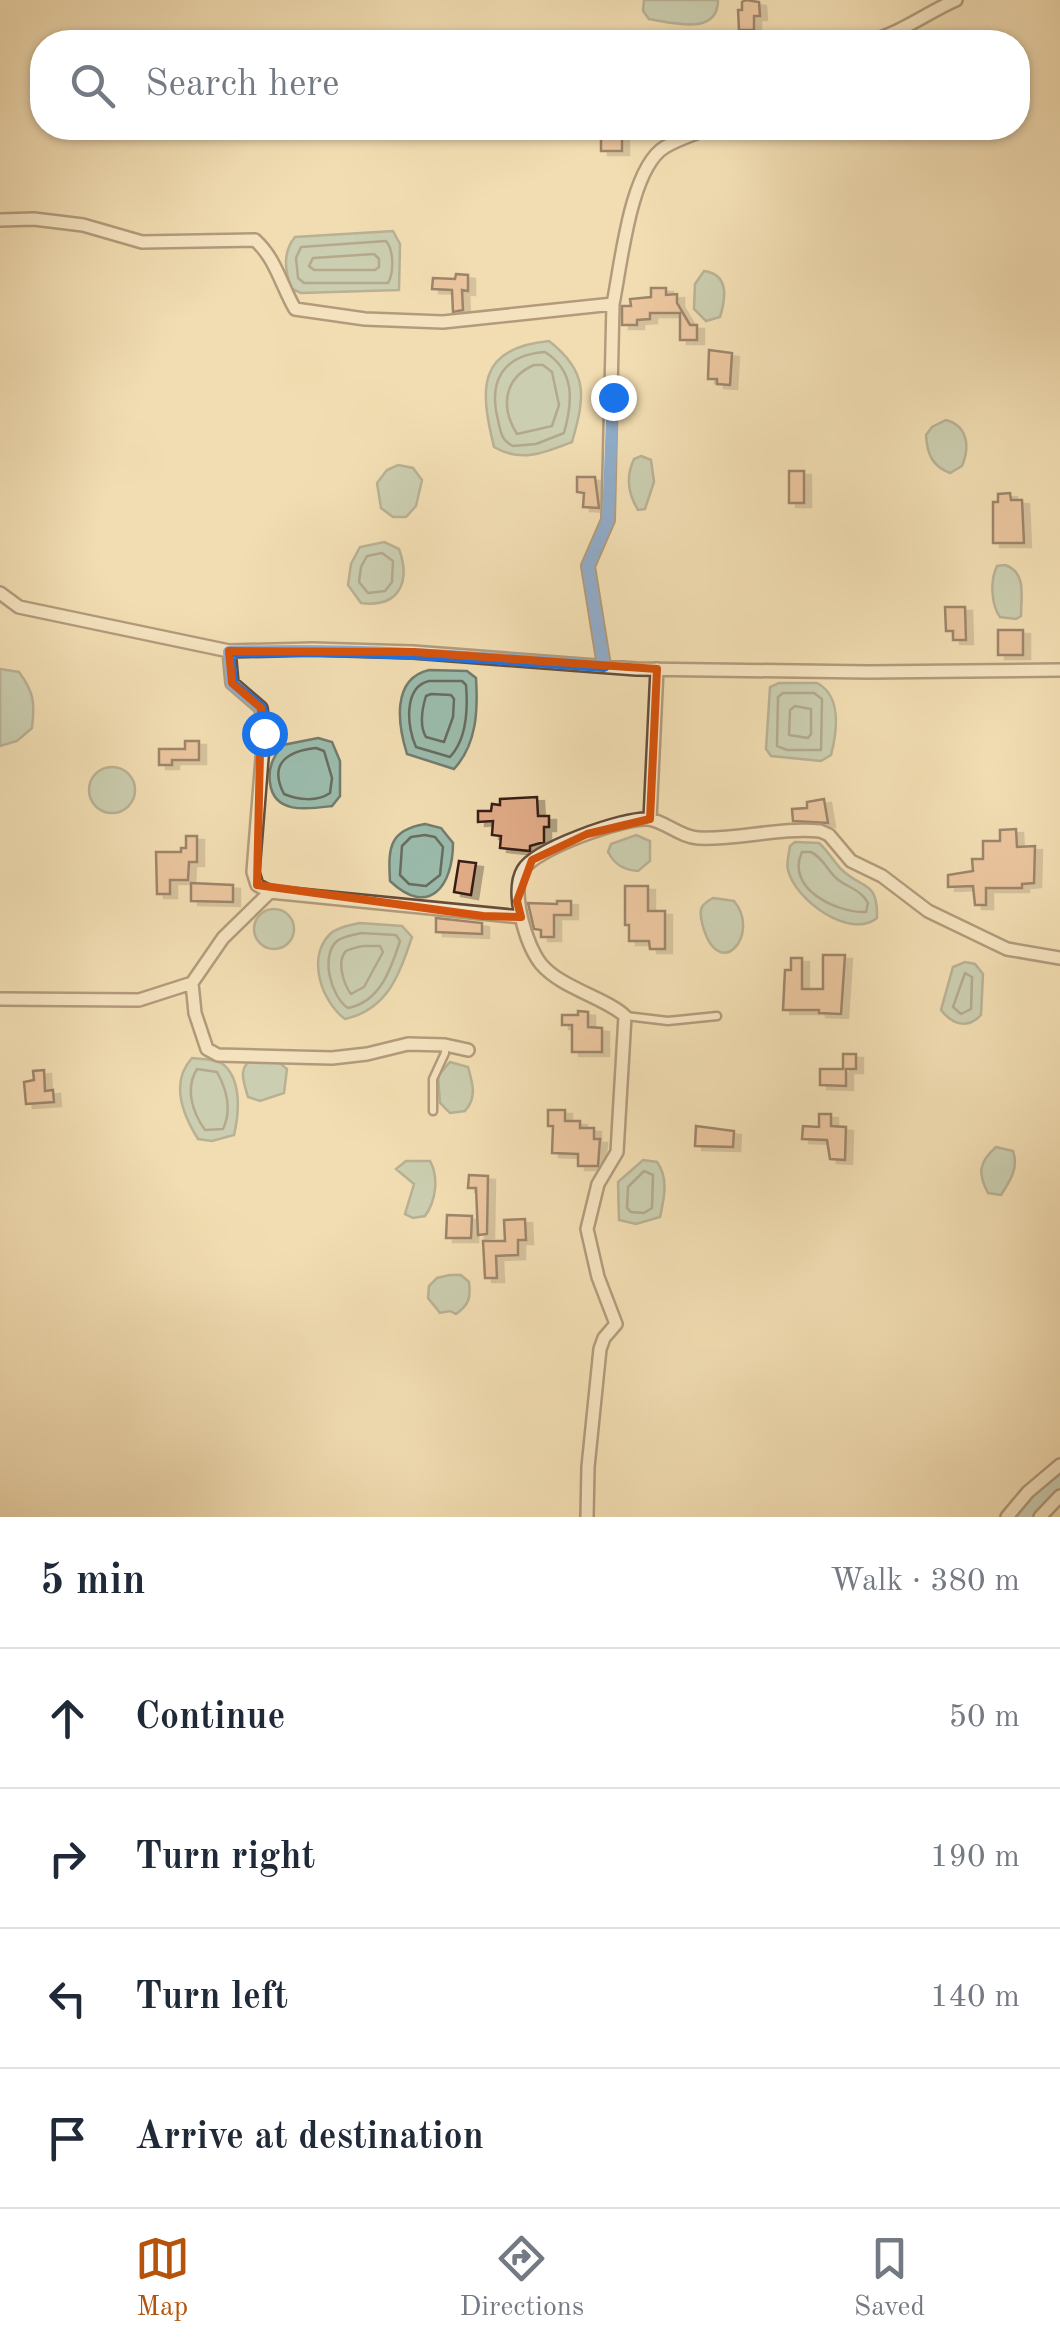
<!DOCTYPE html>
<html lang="en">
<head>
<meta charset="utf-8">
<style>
  :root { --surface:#fff; --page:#f2f2f3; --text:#1f2937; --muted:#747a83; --line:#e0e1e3; --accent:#b45309 }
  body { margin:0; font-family:"Old Standard TT",serif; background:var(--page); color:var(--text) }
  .stop { position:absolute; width:30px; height:30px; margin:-22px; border:8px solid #1a73e8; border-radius:50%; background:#fff }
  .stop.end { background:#1a73e8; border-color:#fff; box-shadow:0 2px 10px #0008 }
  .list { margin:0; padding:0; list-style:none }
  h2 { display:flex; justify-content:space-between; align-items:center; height:130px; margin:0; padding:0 40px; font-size:42px }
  h2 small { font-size:32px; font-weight:400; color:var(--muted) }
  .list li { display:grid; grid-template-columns:65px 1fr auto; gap:30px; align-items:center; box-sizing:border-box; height:140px; padding:0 40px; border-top:2px solid var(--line) }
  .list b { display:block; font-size:38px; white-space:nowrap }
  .list em { font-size:32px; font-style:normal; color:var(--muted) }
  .icon { flex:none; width:55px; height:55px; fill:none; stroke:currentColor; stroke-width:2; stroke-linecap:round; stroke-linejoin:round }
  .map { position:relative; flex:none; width:1060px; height:1517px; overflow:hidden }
  .search { position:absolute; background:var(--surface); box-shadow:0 2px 8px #0004; left:30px; right:30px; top:30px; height:110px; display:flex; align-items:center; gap:25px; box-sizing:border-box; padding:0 35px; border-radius:40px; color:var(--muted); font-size:38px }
  .sheet { height:690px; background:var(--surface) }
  nav { display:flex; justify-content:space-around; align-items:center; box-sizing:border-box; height:140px; border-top:2px solid var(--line); background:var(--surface); font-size:28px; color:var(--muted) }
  nav a { display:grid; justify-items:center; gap:5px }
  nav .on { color:var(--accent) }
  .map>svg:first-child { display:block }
  .water { fill:#9bbcad; stroke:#737c6f; stroke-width:2.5 }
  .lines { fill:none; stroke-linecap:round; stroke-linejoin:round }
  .shore { stroke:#686c60; stroke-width:2.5 }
  .canal { stroke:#9bbcad; stroke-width:14 }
  .building { fill:#e2ac88; stroke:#361d13; stroke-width:2.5; filter:url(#shadow) }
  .lane-casing { stroke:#654d3b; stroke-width:11 }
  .street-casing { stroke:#654d3b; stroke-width:16 }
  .lane { stroke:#f7e9cd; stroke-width:6 }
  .street { stroke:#f7e9cd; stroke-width:11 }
  .route { stroke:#1a73e8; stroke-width:12 }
  .marked { fill:none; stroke:#d6530d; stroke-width:8; stroke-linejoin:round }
</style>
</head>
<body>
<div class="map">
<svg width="1060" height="1517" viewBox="0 0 1060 1517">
  <defs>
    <filter id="shadow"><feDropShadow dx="7" dy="4" stdDeviation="0" flood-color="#0004"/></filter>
  </defs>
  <rect width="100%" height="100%" fill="#f2ddb2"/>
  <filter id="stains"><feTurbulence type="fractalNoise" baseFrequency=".002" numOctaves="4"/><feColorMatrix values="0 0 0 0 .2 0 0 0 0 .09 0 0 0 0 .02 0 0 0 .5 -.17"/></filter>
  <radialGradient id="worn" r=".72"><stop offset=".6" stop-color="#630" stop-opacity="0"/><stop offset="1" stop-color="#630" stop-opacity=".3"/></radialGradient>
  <path class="water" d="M644 0H718C718 36 674 23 649 19L643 11Z
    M393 231 400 244 399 290 301 293 292 289C284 271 283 251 295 237Z
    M704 271C729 274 726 298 720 317L706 321 694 309 695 284Z
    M549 341C589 372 585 397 572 442 544 453 521 463 494 447 480 390 476 348 549 341Z
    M946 420C968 426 970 447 962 466L950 473C932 466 927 454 926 435L932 427Z
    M641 456 651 460 654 482 645 509 638 510C628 494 626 476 634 459Z
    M398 465 413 468 422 480 416 506 406 517H393L381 508 377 483 387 470Z
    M384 542 399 549C411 582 399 608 361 603L348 585 351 564 360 547Z
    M1005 565C1027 572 1021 597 1021 616L1016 619 1000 617C991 605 990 580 997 566Z
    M0 669 19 672C34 692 35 703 32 728L17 741 0 746Z
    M429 670 467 671 476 678C478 710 477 744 454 769L407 754C398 725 391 679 429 670Z
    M817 683C842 696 837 732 831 755L821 761 771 756 766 749 770 687 779 683Z
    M318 738 332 742 340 761V796L332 806C309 809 274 815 270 783 268 767 273 757 283 745Z
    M89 790a23 23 0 1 1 46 0a23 23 0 1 1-46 0Z
    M425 824 441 828 453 843C453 886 429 918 390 881 388 848 389 830 425 824Z
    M636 835 650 841V861L638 871C624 870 615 865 608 852L611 844Z
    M795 842 819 843C828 851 833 861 841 869 862 890 878 879 877 918 850 940 795 900 788 870 786 863 789 854 790 846Z
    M713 898 734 901C762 934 718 986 702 923 699 909 700 905 713 898Z
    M254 929a20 20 0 1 1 40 0a20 20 0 1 1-40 0Z
    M360 923 402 926 412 937C399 975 388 1009 345 1019 322 1002 306 958 330 934 337 927 351 925 360 923Z
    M965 962 975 964 983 974 981 1015C967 1030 952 1024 941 1010L953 967Z
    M192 1058C202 1059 217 1059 224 1065 242 1081 239 1114 234 1135L212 1141 198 1139C183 1115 170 1082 192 1058Z
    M255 1058 275 1059 287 1069 284 1093 260 1101 248 1097C243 1080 237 1066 255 1058Z
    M450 1062 468 1067C473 1084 477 1098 465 1111L450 1113 440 1103 438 1076Z
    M996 1147 1013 1151C1019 1168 1010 1181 1001 1195L988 1193C978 1174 978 1163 996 1147Z
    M643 1160 657 1162C669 1178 664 1199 660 1217L636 1224 619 1220 618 1182Z
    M406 1161H430C439 1177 436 1201 425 1216L413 1218 405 1214 414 1184 396 1169Z
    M450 1275H461L469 1282C471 1298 469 1305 456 1314L450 1311 440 1313 428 1298 429 1286 437 1278Z"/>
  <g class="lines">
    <path class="shore" d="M386 241C394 250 394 273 388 283H304L298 278 296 258 301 247Z
      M374 254 379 259V267L375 270H314L309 266 313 258Z
      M545 352C575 371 573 401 564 433L536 444 513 446C501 440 501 433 498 420 488 381 503 355 545 352Z
      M534 365H543L552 372 559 405 552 426 517 434C500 407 504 378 534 365Z
      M382 553 393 561 392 582 385 591 368 593 359 582 361 567 367 556Z
      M429 681H462L466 685C468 709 467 739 450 757L416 747C407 728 403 687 429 681Z
      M783 693H814L822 699 821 750H787L777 746 778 697Z
      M431 694 451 695 454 699 453 717 444 742 426 737C419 725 422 709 426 696Z
      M795 706 811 709V734L808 738 789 735 790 710Z
      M316 748 324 751 332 778 330 793C317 802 298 800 284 794 268 763 288 751 316 748Z
      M425 835 435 837 443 847 440 875 426 886 409 884 400 875 402 846 411 837Z
      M811 852C822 857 826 868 835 877 846 888 860 888 868 903L866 912C836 913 785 888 802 852Z
      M361 933 396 935 400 941C391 969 380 1002 348 1008 331 997 320 956 337 941 343 936 354 935 361 933Z
      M363 946H380L383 952 364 987 351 994C344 985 336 961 346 951 347 950 361 946 363 946Z
      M965 973 972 977 971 1009 961 1014 953 1007Z
      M197 1069 217 1072C227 1090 232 1110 223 1129L205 1130C192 1112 185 1088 197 1069Z
      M644 1171 653 1175 652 1208 644 1213 631 1212 627 1208 628 1187Z"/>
    <path class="canal" d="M1022 1517 1060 1478"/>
  </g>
  <path class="building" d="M746 0 759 2 760 16H754V30H739L738 10H742V2Z
    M601 128H622V151H601Z
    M456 274 468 275V291L462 290 463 310 453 312 452 290 432 289 433 278 455 279Z
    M651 288H666V295L677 294V303L690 325H697V340H680V313H650V319L637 320V325H622V306H631L630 299 651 297Z
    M709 350 732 353 730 385 717 384V379H708Z
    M789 471H804V503H789Z
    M577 477H595L599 508 583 507 584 493 577 492Z
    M1010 493 1011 500H1022L1024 543H993V502H998V494Z
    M945 607H965L966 640H953V631H946Z
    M998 630H1023V655H998Z
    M185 741H199V760H172V765H159V749H185Z
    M537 797 538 816H549V827H544V842L530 846V851L500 848 501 836 492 835 493 821 478 822V811H491L492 804 500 805V799Z
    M824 799 828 823 793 821 792 809 807 808V802Z
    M1016 829 1017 847 1035 846 1034 883 1022 884V888H986V905H975L973 886 948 887V875L973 871 972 859H983V841H1000V830Z
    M186 836H197V862H189L188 880H170V894H157L156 852H181V848H186Z
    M459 861 476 863 471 895 454 892Z
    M191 883 233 885V902L191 901Z
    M625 886H648V911H665V949H650L649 941H629V925H625Z
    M557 901H571V915H554V937H541V930L534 929 528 903 557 904Z
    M436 918 482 923V934L436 932Z
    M823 955H845L841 1014 819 1013V1010H783L785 970H791V958H802V989H823Z
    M578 1011 588 1012V1027L602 1028V1052H572V1025H562V1015H578Z
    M843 1054H856V1069H846V1086L820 1085V1069H843Z
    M44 1070 45 1091 53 1090 54 1102 26 1104 24 1082 34 1080 33 1071Z
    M548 1110H565V1121H580V1128H594V1139H600L598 1166H578V1154L552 1153 553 1126H548Z
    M819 1114H831V1126L846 1127 845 1160 830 1159 827 1140 802 1139 803 1126 819 1127Z
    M696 1126 734 1131 733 1147 695 1146Z
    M469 1175 488 1176 487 1234 478 1235 476 1188H468Z
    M447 1215 472 1216 471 1238H446Z
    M525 1219 526 1240H518V1255L496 1256 497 1278H485L483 1241H505L504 1220Z"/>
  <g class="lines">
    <defs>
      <path id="lane" d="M626 1016 668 1021 717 1016
        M433 1111V1079L445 1053V1045"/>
      <path id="street" d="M863 42C894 38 926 13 956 0
        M0 220 34 219 83 225 142 242 255 240C276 259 281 285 295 309L365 319 443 322 613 304C621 265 630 168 665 147 678 139 695 134 709 128
        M0 593 19 607 229 651 313 649 413 652 636 669 869 672 1060 670
        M229 651 232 683 261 708 264 733 253 872 257 885 270 892
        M604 666 588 566 608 520 613 304
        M650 819 657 669
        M192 983 195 1013 207 1049 218 1055 332 1058 367 1054 408 1044 445 1045 468 1050
        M0 999 139 1000 192 983 223 938 270 892 521 917
        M587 1517 588 1467 600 1349 604 1338 616 1324 598 1277 587 1229 598 1184 617 1152 625 1016C606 998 561 988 541 964 526 945 510 892 523 870 534 849 625 817 648 819 665 821 680 837 698 838 738 840 780 827 820 831L829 835 851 861 882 876 928 911 1007 949 1060 958
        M1007 1517 1028 1492 1060 1465
        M1040 1517 1060 1496"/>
    </defs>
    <use href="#lane" class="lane-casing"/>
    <use href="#street" class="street-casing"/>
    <use href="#lane" class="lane"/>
    <use href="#street" class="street"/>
  </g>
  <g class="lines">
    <path class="route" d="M264 733 261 708 232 684 229 652C354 648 479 657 604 666L588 566 608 520 613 397"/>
  </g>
  <path d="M0 0H1060V1517H0ZM229 651 413 652 657 669 650 819 587 834 532 860 517 901 521 917 483 916 257 885 261 708 232 683Z" fill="#f2ddb2" fill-opacity=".55" fill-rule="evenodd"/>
  <path class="marked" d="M229 651 413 652 657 669 650 819 587 834 532 860 517 901 521 917 483 916 257 885 261 708 232 683Z"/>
  <rect width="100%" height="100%" filter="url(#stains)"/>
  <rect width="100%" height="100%" fill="url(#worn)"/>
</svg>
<div class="stop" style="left:264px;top:733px"></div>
<div class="stop end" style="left:613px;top:397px"></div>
<div class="search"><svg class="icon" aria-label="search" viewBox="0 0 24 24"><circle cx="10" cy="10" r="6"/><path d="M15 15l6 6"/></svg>Search here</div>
</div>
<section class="sheet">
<h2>5 min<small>Walk · 380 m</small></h2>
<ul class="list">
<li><svg class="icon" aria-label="ahead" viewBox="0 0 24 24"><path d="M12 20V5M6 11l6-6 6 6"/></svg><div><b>Continue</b></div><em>50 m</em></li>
<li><svg class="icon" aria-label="right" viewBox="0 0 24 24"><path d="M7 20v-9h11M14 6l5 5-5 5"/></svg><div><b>Turn right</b></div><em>190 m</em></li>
<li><svg class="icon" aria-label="left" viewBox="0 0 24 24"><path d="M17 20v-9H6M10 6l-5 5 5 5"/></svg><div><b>Turn left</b></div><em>140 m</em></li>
<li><svg class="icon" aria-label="arrive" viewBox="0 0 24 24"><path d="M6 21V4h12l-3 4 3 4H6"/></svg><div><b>Arrive at destination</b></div></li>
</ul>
</section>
<nav>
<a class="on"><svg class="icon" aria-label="map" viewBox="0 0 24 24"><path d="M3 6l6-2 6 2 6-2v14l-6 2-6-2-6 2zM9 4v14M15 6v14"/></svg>Map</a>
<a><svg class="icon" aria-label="directions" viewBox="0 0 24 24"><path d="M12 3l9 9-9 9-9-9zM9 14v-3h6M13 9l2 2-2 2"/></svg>Directions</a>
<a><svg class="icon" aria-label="saved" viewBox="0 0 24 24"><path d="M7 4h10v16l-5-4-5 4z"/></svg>Saved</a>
</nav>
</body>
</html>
